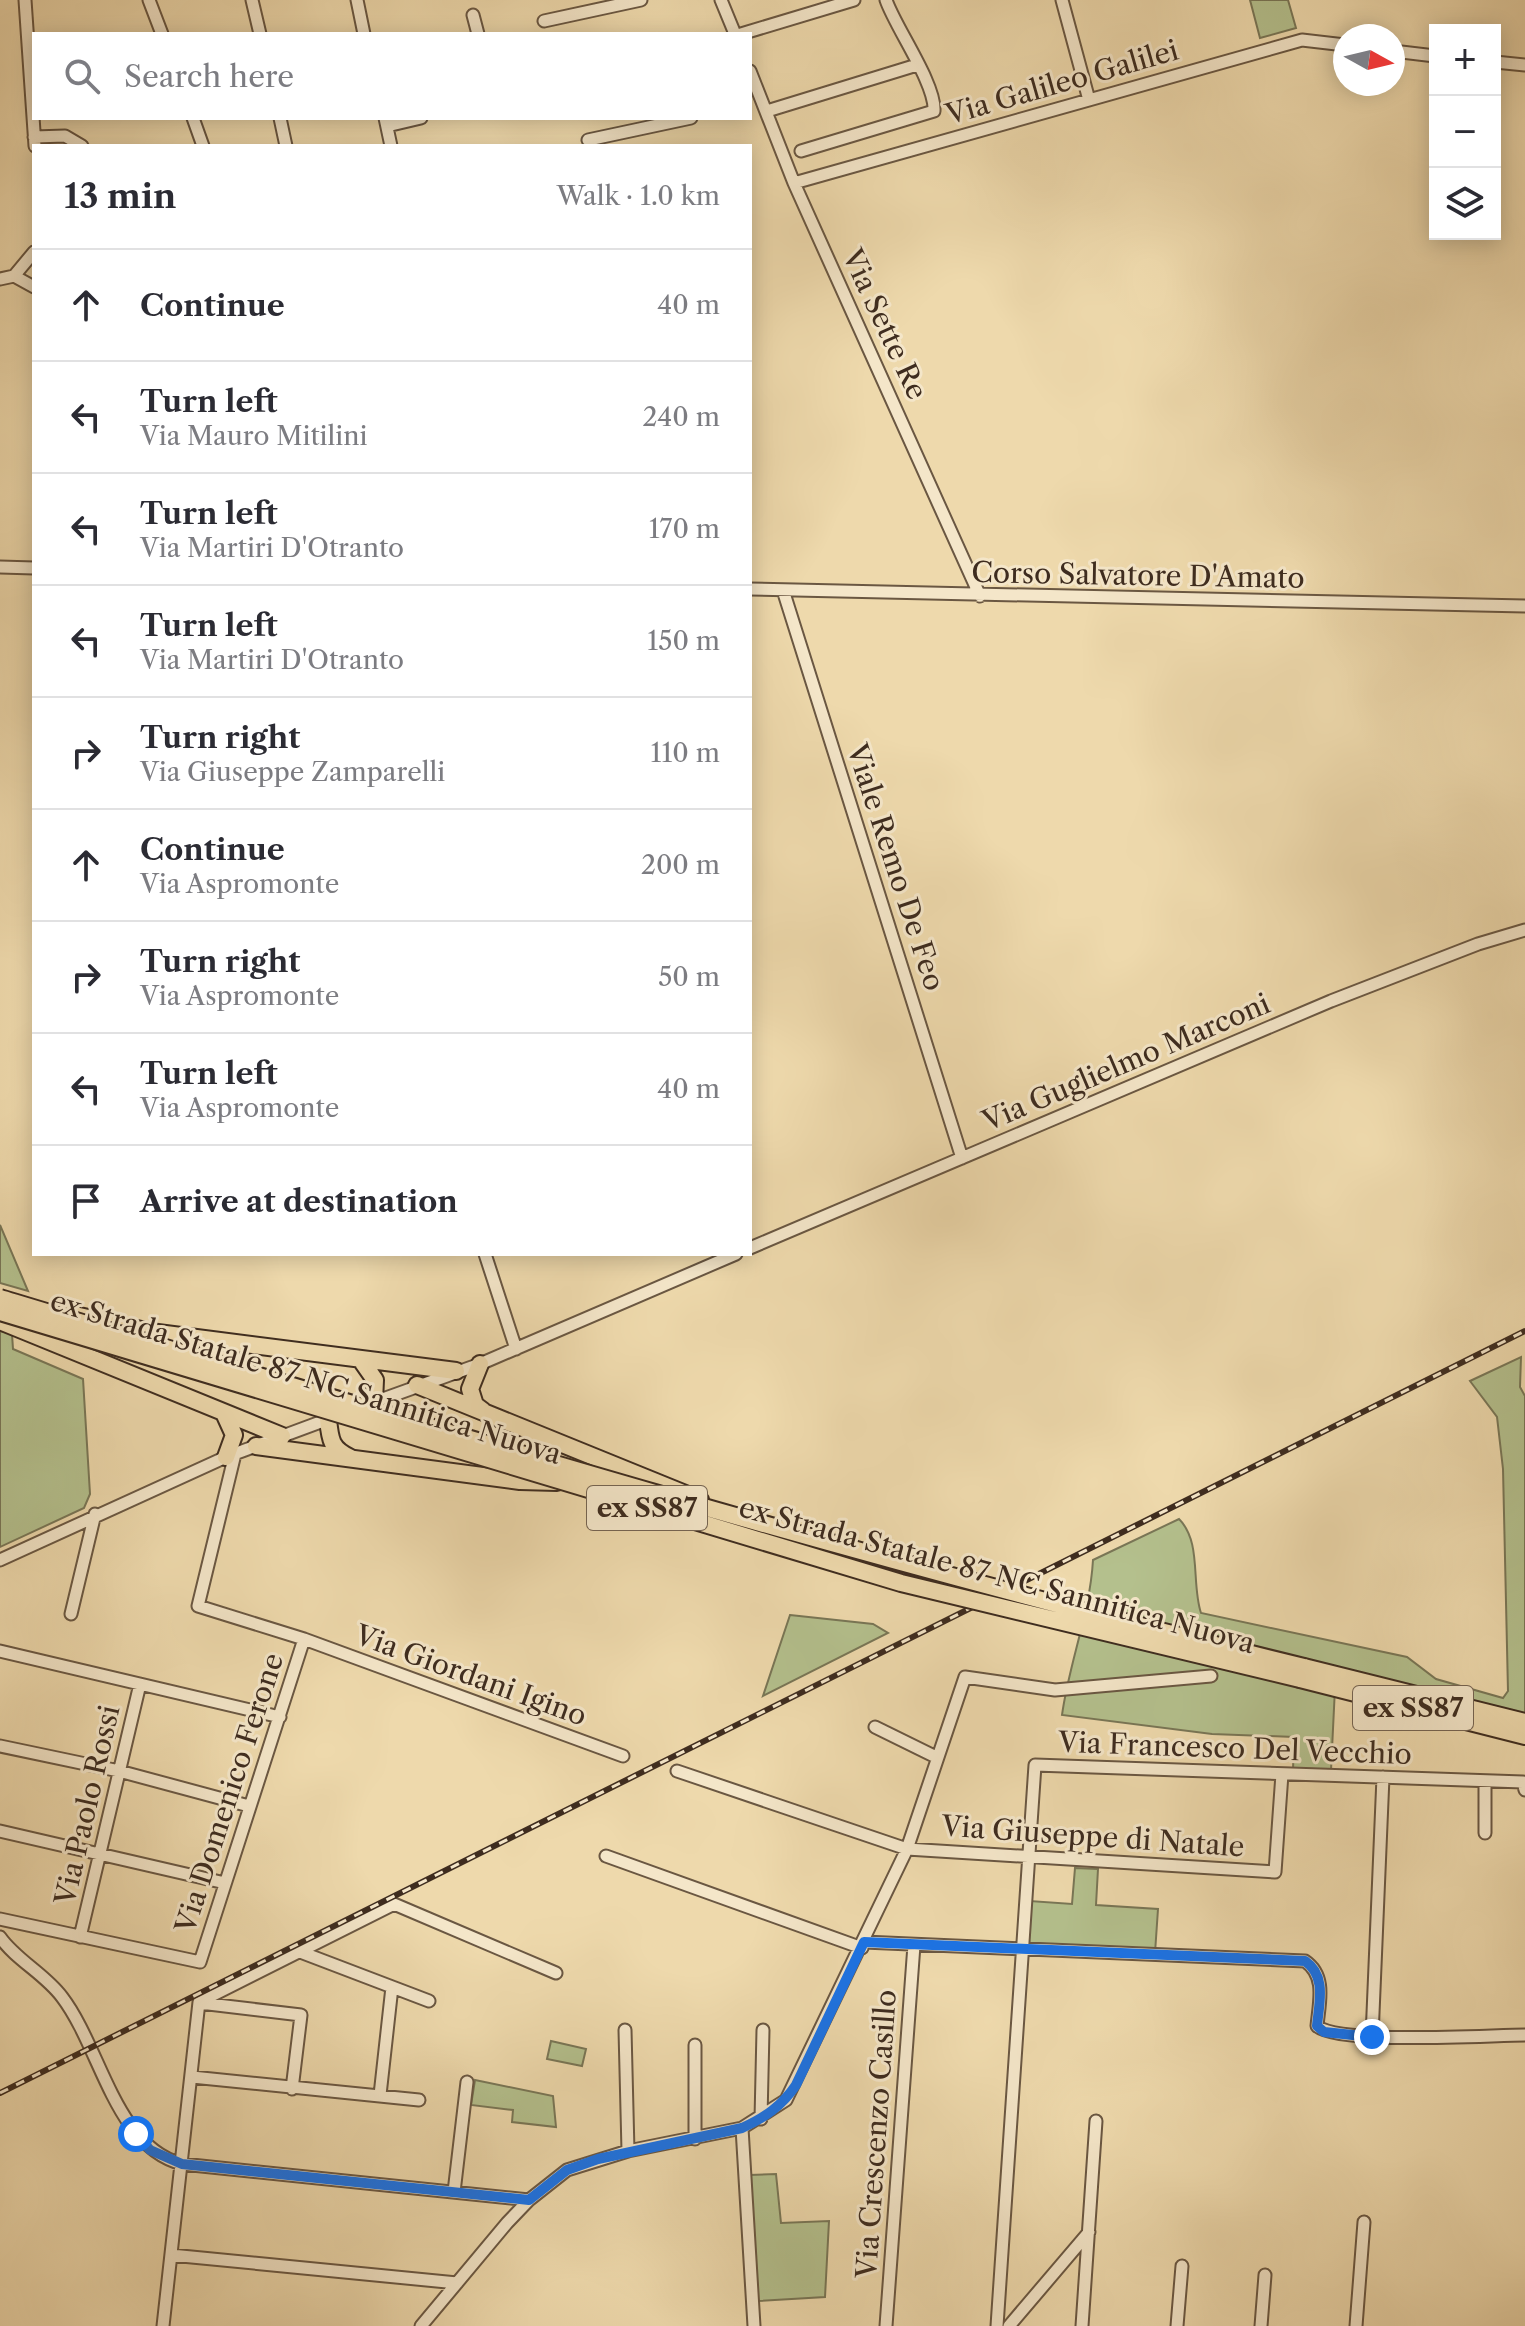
<!DOCTYPE html>
<html lang="en">
<head>
<meta charset="utf-8">
<style>
  :root { --surface:#fff; --page:#f7f7f7; --text:#2b2b33; --muted:#7c7c81; --line:#e1e1e2 }
  body { margin:0; font-family:"Libre Caslon Text",serif; background:var(--page); color:var(--text) }
  .controls { position:absolute; right:24px; top:24px; display:grid; overflow:hidden; border-radius:0px; box-shadow:0 4px 20px #0003 }
  .controls button { width:72px; height:72px; display:grid; place-items:center; padding:0; border:0; border-bottom:2px solid var(--line); background:var(--surface); color:var(--text); font:40px sans-serif }
  .compass { position:absolute; left:1333px; top:24px; width:72px; height:72px; border-radius:50%; background:var(--surface); box-shadow:0 4px 20px #0003; rotate:98deg }
  .stop { position:absolute; width:24px; height:24px; margin:-18px; border:6px solid #1a73e8; border-radius:50%; background:#fff }
  .stop.end { background:#1a73e8; border-color:#fff; box-shadow:0 2px 8px #0008 }
  .list { margin:0; padding:0; list-style:none }
  h2 { display:flex; justify-content:space-between; align-items:center; height:104px; margin:0; padding:0 32px; font-size:34px }
  h2 small { font-size:26px; font-weight:400; color:var(--muted) }
  .list li { display:grid; grid-template-columns:52px 1fr auto; gap:24px; align-items:center; box-sizing:border-box; height:112px; padding:0 32px; border-top:2px solid var(--line) }
  .list b { display:block; font-size:30px; white-space:nowrap }
  .list p { margin:0; font-size:26px; white-space:nowrap; color:var(--muted) }
  .list em { font-size:26px; font-style:normal; color:var(--muted) }
  .icon { flex:none; width:44px; height:44px; fill:none; stroke:currentColor; stroke-width:2; stroke-linecap:round; stroke-linejoin:round }
  .map { position:relative; flex:none; width:1525px; height:2326px; overflow:hidden }
  .search { position:absolute; background:var(--surface); box-shadow:0 4px 20px #0003; left:32px; top:32px; width:720px; height:88px; display:flex; align-items:center; gap:20px; box-sizing:border-box; padding:0 28px; border-radius:0px; color:var(--muted); font-size:30px }
  .panel { position:absolute; background:var(--surface); box-shadow:0 4px 20px #0003; left:32px; top:144px; width:720px; height:1112px; border-radius:0px }
  .map>svg:first-child { display:block }
  .green { fill:#b4c08d; stroke:#797656; stroke-width:2 }
  .lines { fill:none; stroke-linecap:round; stroke-linejoin:round }
  .minor-casing { stroke:#6a5742; stroke-width:15 }
  .highway-casing { stroke:#3e2c1f; stroke-width:20 }
  .minor { stroke:#f4e6c9; stroke-width:11 }
  .highway { stroke:#eed9ac; stroke-width:16 }
  .rail-casing { stroke:#3e2c1f; stroke-width:6 }
  .rail { stroke:#f4e6c9; stroke-width:3; stroke-dasharray:9; stroke-linecap:butt }
  .highway-bridge-casing { stroke:#3e2c1f; stroke-width:20; stroke-linecap:butt }
  .highway-bridge { stroke:#eed9ac; stroke-width:16 }
  .route { stroke:#1a73e8; stroke-width:10 }
  .labels { text-anchor:middle; stroke-width:6; stroke-linejoin:round; paint-order:stroke }
  .shield { fill:#f4e6c9; stroke:#756452; stroke-width:2 }
  .shield-label { font-size:26px; font-weight:bold; fill:#3e2c1f }
  .street-label { font-size:28px; fill:#3e2c1f; stroke:#f4e6c9 }
</style>
</head>
<body>
<div class="map">
<svg width="1525" height="2326" viewBox="0 0 1525 2326">
  <rect width="100%" height="100%" fill="#eed9ac"/>
  <filter id="stains"><feTurbulence type="fractalNoise" baseFrequency=".0025" numOctaves="4"/><feColorMatrix values="0 0 0 0 .2 0 0 0 0 .09 0 0 0 0 .02 0 0 0 .5 -.17"/></filter>
  <radialGradient id="worn" r=".72"><stop offset=".6" stop-color="#630" stop-opacity="0"/><stop offset="1" stop-color="#630" stop-opacity=".3"/></radialGradient>
  <path class="green" d="M1250 0H1288L1296 28 1260 38Z
    M0 1225 28 1291 0 1283Z
    M0 1331 12 1334 13 1349 83 1379 90 1494 84 1508 0 1547Z
    M1521 1357 1520 1387 1525 1396V1714L1336 1667 1331 1770H1293L1294 1737 1212 1734 1062 1715C1069 1663 1090 1613 1093 1560L1179 1519C1202 1542 1191 1583 1201 1613L1407 1657 1436 1679 1503 1698 1508 1691 1503 1469 1497 1417 1470 1381Z
    M790 1615 873 1624 888 1633 763 1696Z
    M1075 1868 1098 1869 1096 1905 1158 1909 1155 1953 1027 1946 1030 1901 1072 1904Z
    M551 2041 586 2049 582 2066 547 2059Z
    M475 2080 553 2096 556 2127 512 2122 513 2110 471 2105Z
    M776 2174 781 2223 829 2221 825 2297 758 2301 750 2175Z"/>
  <g class="lines">
    <defs>
      <path id="minor" d="M25 0 35 146
        M149 0 162 34
        M252 0 260 34
        M357 0 364 34
        M721 0 735 34
        M1062 0 1089 100
        M473 15 478 34
        M544 21 641 0
        M741 34 854 0
        M1393 51 1435 56
        M1495 62 1525 65
        M750 71 794 183 980 596
        M767 111 917 65
        M193 118 203 146
        M280 118 286 146
        M385 118 391 146
        M387 126 421 118
        M34 137 65 136 82 146
        M588 140 691 118
        M801 151 934 111C936 84 895 27 886 0
        M794 183 1302 40 1345 45
        M14 276 34 287
        M0 279 14 276 34 252
        M0 567 34 568
        M750 589 1525 606
        M783 590 962 1158
        M750 1248 1331 1001 1478 944 1525 930
        M485 1254 516 1349
        M369 1404 480 1364 736 1254
        M235 1454 198 1606 304 1639 623 1756
        M0 1560 226 1457 334 1417
        M71 1614 95 1514
        M0 1651 280 1717
        M875 1727 936 1757
        M0 1746 119 1771 249 1806
        M677 1771 907 1849 1275 1872 1282 1774
        M0 1831 225 1883
        M1485 1833V1781
        M606 1856 862 1948
        M0 1919 200 1962 304 1639
        M0 1937C16 1960 45 1974 62 1997 101 2048 115 2147 182 2164L529 2200
        M80 1937 140 1684
        M864 1942 1305 1961C1327 1976 1319 2003 1317 2026 1339 2045 1489 2035 1525 2035
        M303 1953 429 2001
        M200 2003 301 2015 292 2089
        M625 2030 628 2151
        M1372 2037 1383 1777
        M695 2045V2139
        M192 2077 419 2100
        M380 2095 392 1987
        M761 2119 763 2030
        M742 2128 754 2326
        M454 2192 467 2082
        M171 2255 457 2283
        M163 2326 199 2002 394 1904 556 1973
        M421 2326 507 2223 529 2200 567 2170 628 2151 742 2128 786 2100 907 1849 965 1677 1055 1690 1211 1676
        M886 2326 914 1945
        M997 2326 1035 1765 1523 1782 1525 1790
        M1009 2326 1089 2232
        M1082 2326 1096 2121
        M1177 2326 1182 2266
        M1261 2326 1265 2275
        M1356 2326 1364 2222"/>
      <path id="highway" d="M66 1313 150 1332 456 1371
        M0 1321 282 1436
        M361 1360 375 1380 374 1401
        M480 1364 470 1389 475 1405 483 1411
        M417 1385 700 1500
        M224 1413 234 1435 226 1457
        M328 1419C330 1440 331 1449 351 1458
        M256 1446 520 1481 557 1482
        M1304 1667 1525 1722
        M1300 1679 1525 1736"/>
    </defs>
    <use href="#minor" class="minor-casing"/>
    <use href="#highway" class="highway-casing"/>
    <use href="#minor" class="minor"/>
    <use href="#highway" class="highway"/>
    <defs>
      <path id="rail" d="M0 2093 1525 1331"/>
    </defs>
    <use href="#rail" class="rail-casing"/>
    <use href="#rail" class="rail"/>
    <defs>
      <path id="highway-bridge" d="M0 1298C433 1429 865 1560 1304 1667
        M0 1312 901 1583 1300 1679"/>
    </defs>
    <use href="#highway-bridge" class="highway-bridge-casing"/>
    <use href="#highway-bridge" class="highway-bridge"/>
  </g>
  <g class="lines">
    <path class="route" d="M136 2134 150 2150 182 2164 529 2200 567 2170 598 2159 742 2128C764 2118 782 2106 796 2085L864 1942 1305 1961C1327 1976 1319 2003 1317 2026L1324 2032 1372 2037"/>
  </g>
  <g class="labels">
    <g class="shield">
      <rect x="587" y="1486" width="120" height="44" rx="6"/>
      <rect x="1353" y="1686" width="120" height="44" rx="6"/>
    </g>
    <g class="shield-label">
      <text x="647" y="1517">ex SS87</text>
      <text x="1413" y="1717">ex SS87</text>
    </g>
    <g class="street-label">
      <text transform="translate(1062 82) rotate(-16)" y="10">Via Galileo Galilei</text>
      <text transform="translate(885 324) rotate(65)" y="10">Via Sette Re</text>
      <text transform="translate(1138 575) rotate(1)" y="10">Corso Salvatore D'Amato</text>
      <text transform="translate(896 867) rotate(72)" y="10">Viale Remo De Feo</text>
      <text transform="translate(1126 1062) rotate(-23)" y="10">Via Guglielmo Marconi</text>
      <text transform="translate(306 1377) rotate(17)" y="10">ex Strada Statale 87 NC Sannitica Nuova</text>
      <text transform="translate(997 1575) rotate(15)" y="10">ex Strada Statale 87 NC Sannitica Nuova</text>
      <text transform="translate(471 1675) rotate(20)" y="10">Via Giordani Igino</text>
      <text transform="translate(1235 1748) rotate(2)" y="10">Via Francesco Del Vecchio</text>
      <text transform="translate(229 1793) rotate(-72)" y="10">Via Domenico Ferone</text>
      <text transform="translate(87 1805) rotate(-77)" y="10">Via Paolo Rossi</text>
      <text transform="translate(1093 1836) rotate(4)" y="10">Via Giuseppe di Natale</text>
      <text transform="translate(876 2134) rotate(-86)" y="10">Via Crescenzo Casillo</text>
    </g>
  </g>
  <rect width="100%" height="100%" filter="url(#stains)"/>
  <rect width="100%" height="100%" fill="url(#worn)"/>
</svg>
<div class="controls">
<button>+</button>
<button>−</button>
<button><svg class="icon" aria-label="layers" viewBox="0 0 24 24"><path d="M12 4l9 5-9 5-9-5zM3 14l9 5 9-5"/></svg></button>
</div>
<svg class="compass" viewBox="-18 -18 36 36"><path d="M0-13l5 13h-10z" fill="#e53935"/><path d="M0 13l5-13h-10z" fill="#7c7c81"/></svg>
<div class="stop" style="left:136px;top:2134px"></div>
<div class="stop end" style="left:1372px;top:2037px"></div>
<div class="search"><svg class="icon" aria-label="search" viewBox="0 0 24 24"><circle cx="10" cy="10" r="6"/><path d="M15 15l6 6"/></svg>Search here</div>
<section class="panel">
<h2>13 min<small>Walk · 1.0 km</small></h2>
<ul class="list">
<li><svg class="icon" aria-label="ahead" viewBox="0 0 24 24"><path d="M12 20V5M6 11l6-6 6 6"/></svg><div><b>Continue</b></div><em>40 m</em></li>
<li><svg class="icon" aria-label="left" viewBox="0 0 24 24"><path d="M17 20v-9H6M10 6l-5 5 5 5"/></svg><div><b>Turn left</b><p>Via Mauro Mitilini</p></div><em>240 m</em></li>
<li><svg class="icon" aria-label="left" viewBox="0 0 24 24"><path d="M17 20v-9H6M10 6l-5 5 5 5"/></svg><div><b>Turn left</b><p>Via Martiri D'Otranto</p></div><em>170 m</em></li>
<li><svg class="icon" aria-label="left" viewBox="0 0 24 24"><path d="M17 20v-9H6M10 6l-5 5 5 5"/></svg><div><b>Turn left</b><p>Via Martiri D'Otranto</p></div><em>150 m</em></li>
<li><svg class="icon" aria-label="right" viewBox="0 0 24 24"><path d="M7 20v-9h11M14 6l5 5-5 5"/></svg><div><b>Turn right</b><p>Via Giuseppe Zamparelli</p></div><em>110 m</em></li>
<li><svg class="icon" aria-label="ahead" viewBox="0 0 24 24"><path d="M12 20V5M6 11l6-6 6 6"/></svg><div><b>Continue</b><p>Via Aspromonte</p></div><em>200 m</em></li>
<li><svg class="icon" aria-label="right" viewBox="0 0 24 24"><path d="M7 20v-9h11M14 6l5 5-5 5"/></svg><div><b>Turn right</b><p>Via Aspromonte</p></div><em>50 m</em></li>
<li><svg class="icon" aria-label="left" viewBox="0 0 24 24"><path d="M17 20v-9H6M10 6l-5 5 5 5"/></svg><div><b>Turn left</b><p>Via Aspromonte</p></div><em>40 m</em></li>
<li><svg class="icon" aria-label="arrive" viewBox="0 0 24 24"><path d="M6 21V4h12l-3 4 3 4H6"/></svg><div><b>Arrive at destination</b></div></li>
</ul>
</section>
</div>
</body>
</html>
